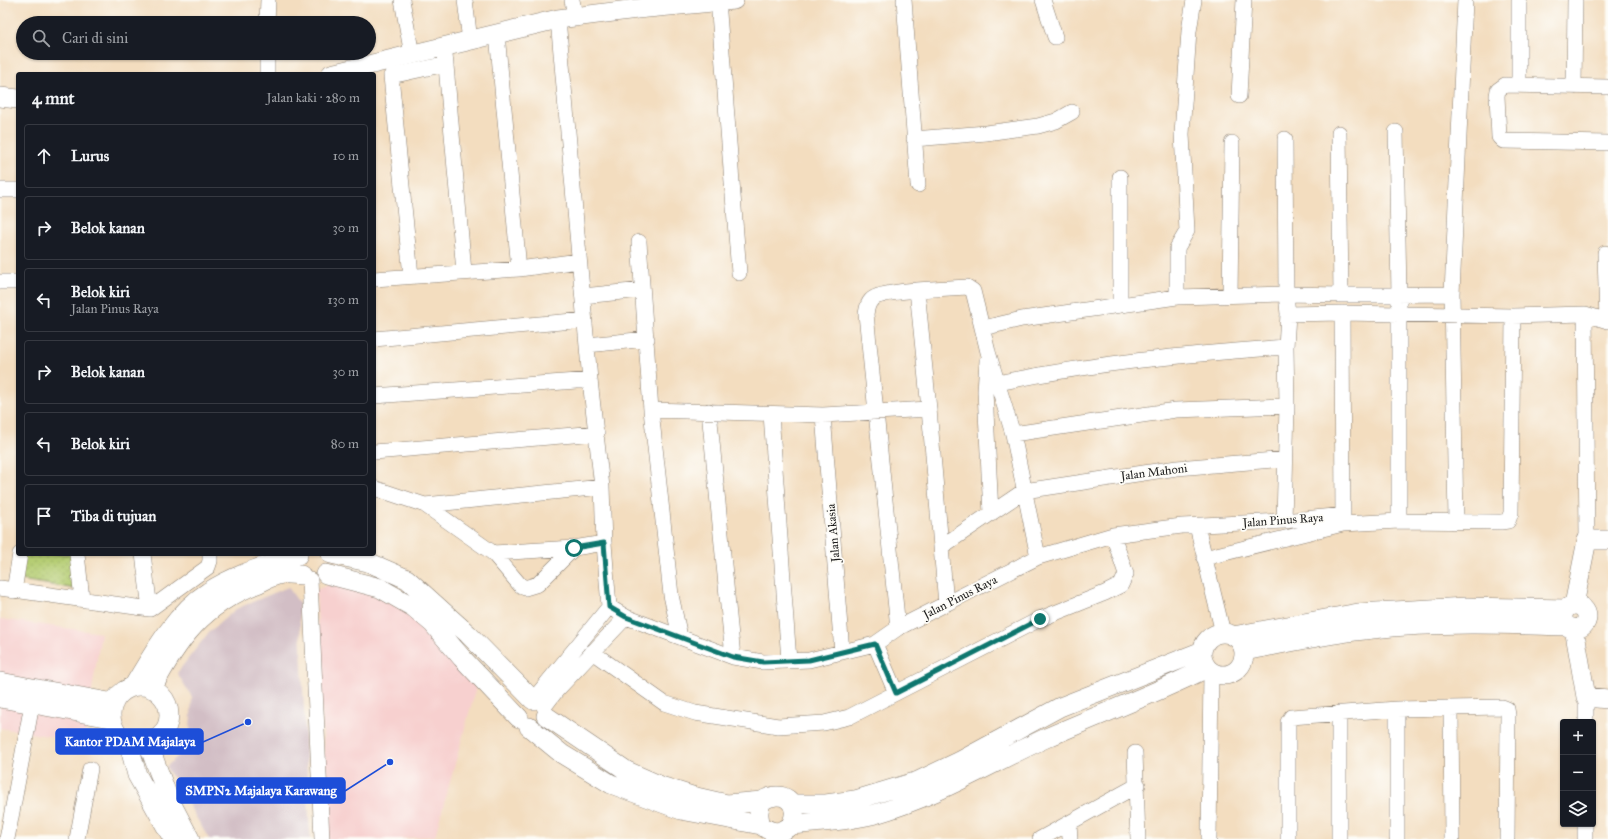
<!DOCTYPE html>
<html lang="id">
<head>
<meta charset="utf-8">
<style>
  :root { --surface:#171b24; --page:#20242c; --text:#f1f3f6; --muted:#9ea1a6; --line:#363941 }
  body { margin:0; font-family:"IM FELL Great Primer",serif; background:var(--page); color:var(--text) }
  .controls { position:absolute; right:12px; bottom:12px; display:grid; overflow:hidden; border-radius:4px; box-shadow:0 1px 3px #0004 }
  .controls button { width:36px; height:36px; display:grid; place-items:center; padding:0; border:0; border-bottom:1px solid var(--line); background:var(--surface); color:var(--text); font:20px sans-serif }
  .stop { position:absolute; width:12px; height:12px; margin:-9px; border:3px solid #0f766e; border-radius:50%; background:#fff }
  .stop.end { background:#0f766e; border-color:#fff; box-shadow:0 1px 4px #0008 }
  .list { margin:0; padding:0; list-style:none }
  h2 { display:flex; justify-content:space-between; align-items:center; height:52px; margin:0; padding:0 16px; font-size:17px }
  h2 small { font-size:13px; font-weight:400; color:var(--muted) }
  .list li { display:grid; grid-template-columns:26px 1fr auto; gap:12px; align-items:center; box-sizing:border-box; height:64px; margin:0 8px 8px; padding:0 8px; border:1px solid var(--line); border-radius:4px }
  .list b { display:block; font-size:15px; white-space:nowrap }
  .list p { margin:0; font-size:13px; white-space:nowrap; color:var(--muted) }
  .list em { font-size:13px; font-style:normal; color:var(--muted) }
  .icon { flex:none; width:22px; height:22px; fill:none; stroke:currentColor; stroke-width:2; stroke-linecap:round; stroke-linejoin:round }
  .map { position:relative; flex:none; width:1608px; height:839px; overflow:hidden }
  .search { position:absolute; background:var(--surface); box-shadow:0 1px 3px #0004; left:16px; top:16px; width:360px; height:44px; display:flex; align-items:center; gap:10px; box-sizing:border-box; padding:0 14px; border-radius:22px; color:var(--muted); font-size:15px }
  .panel { position:absolute; background:var(--surface); box-shadow:0 1px 3px #0004; left:16px; top:72px; width:360px; height:484px; border-radius:4px }
  .map>svg:first-child { display:block }
  .built { fill:#f7d0cf }
  .industrial { fill:#d2bec5 }
  .park { fill:url(#park-dots); stroke:#687448 }
  .lines { fill:none; stroke-linecap:round; stroke-linejoin:round }
  .minor-casing { stroke:#887c6e; stroke-width:16 }
  .tertiary-casing { stroke:#887c6e; stroke-width:20 }
  .minor { stroke:#fff; stroke-width:15 }
  .tertiary { stroke:#fff; stroke-width:19 }
  .route { stroke:#0f766e; stroke-width:5 }
  .labels { text-anchor:middle; stroke-width:3.5; stroke-linejoin:round; paint-order:stroke }
  .street-label { font-size:12px; fill:#1c1c1c; stroke:#fdfcf7 }
  .leader { fill:none; stroke:#1d4ed8; stroke-width:1.5 }
  .callout-dot { fill:#1d4ed8; stroke:#fdfcf7; stroke-width:1.5 }
  .callout { fill:#1d4ed8; stroke:#1d4ed8; stroke-width:1.5 }
  .callout-label { font-size:13px; text-anchor:middle; font-weight:bold; fill:#fff }
</style>
</head>
<body>
<div class="map">
<svg width="1608" height="839" viewBox="0 0 1608 839">
  <defs>
    <pattern id="park-dots" width="8" height="8" patternUnits="userSpaceOnUse"><rect width="8" height="8" fill="#b5cd73"/><path d="M2 2h.1M6 6h.1" fill="none" stroke="#9baf63" stroke-width="1.8" stroke-linecap="round"/></pattern>
  </defs>
  <rect width="100%" height="100%" fill="#fdfcf7"/>
  <filter id="ink" filterUnits="userSpaceOnUse"><feTurbulence type="fractalNoise" baseFrequency=".025" numOctaves="2"/><feDisplacementMap in="SourceGraphic" scale="8" xChannelSelector="R" yChannelSelector="G"/><feConvolveMatrix kernelMatrix="1 2 1 2 8 2 1 2 1" color-interpolation-filters="sRGB"/></filter>
  <filter id="wash" filterUnits="userSpaceOnUse"><feTurbulence type="fractalNoise" baseFrequency=".012" numOctaves="4" result="noise"/><feDisplacementMap in="SourceGraphic" scale="16" xChannelSelector="R" yChannelSelector="G"/><feGaussianBlur stdDeviation="0.9" result="paint"/><feColorMatrix in="noise" values="0 0 0 0 0 0 0 0 0 0 0 0 0 0 0 0 0 1.4 0 .05"/><feComposite in="paint" operator="in"/></filter>
  <g filter="url(#wash)">
    <rect width="100%" height="100%" fill="#f3ddbf"/>
    <path class="built" d="M335 582 357 586 399 607 413 617 476 688 435 836 397 839H328L316 590Z
      M0 619 101 633 84 742 0 728Z"/>
    <path class="industrial" d="M288 587 299 603 310 839H209L166 767 189 746 192 697 177 673 209 632 236 609Z"/>
    <path class="park" d="M24 554H73L76 589 21 580Z"/>
  </g>
  <g filter="url(#ink)">
    <g class="lines">
      <defs>
        <path id="minor" d="M402 0 412 55
          M465 0 470 41
          M572 0 575 16
          M718 0 739 273
          M904 0 918 185
          M1043 0 1055 37
          M1519 0V85
          M558 19 590 380 602 487 604 543 609 607 626 617 733 657 763 662 809 660 875 644 898 628 1038 557 1113 535 1182 526 1284 521 1343 515
          M267 23 268 0
          M497 34 519 269
          M267 53V74
          M445 54 464 272
          M1574 87 1575 0
          M1608 87 1505 85 1498 90 1497 96 1499 137 1503 141 1608 143
          M1239 96 1244 0
          M1396 132 1399 294V521
          M1339 133 1341 295
          M914 139 986 133 1038 126 1056 121 1072 112
          M1120 177V305
          M0 190H18
          M639 242 651 410 671 595 680 637
          M1605 253 1607 321
          M411 276 391 76 446 64
          M374 279 519 269 579 261
          M0 282H18
          M917 290 929 409 946 604
          M1230 295 1232 143
          M583 296 642 290
          M1177 297V248L1187 231 1182 134 1189 31 1194 0
          M1342 313 1343 524
          M1288 314 1342 313 1513 316 1585 314 1608 321
          M1585 314 1587 540
          M983 328 1022 319 1177 297 1286 294 1341 295 1452 294
          M374 339 584 320
          M587 345 647 339
          M987 361 985 391 991 514
          M998 383C1093 363 1189 354 1286 347
          M374 396 590 380
          M651 410 823 415 929 409
          M709 411 733 657
          M771 414 789 661
          M823 415 842 652
          M1013 434 1176 410 1287 406
          M374 452 597 433
          M374 488 425 505 493 553 520 585 525 588 538 584 574 548
          M425 505 602 487
          M1284 521 1287 406 1286 347 1288 314 1286 294 1285 139
          M1456 522 1452 294 1465 0
          M1197 526 1223 633
          M941 547 1024 491 1177 468 1285 459
          M493 553 574 548 604 543
          M77 554 82 599
          M143 554 150 609
          M1204 558 1343 524 1399 521 1501 522 1508 521 1511 513 1513 316
          M310 580 322 839
          M0 588 150 609 208 567 210 561V554
          M14 591 20 554
          M898 628 866 314C867 308 868 301 874 298 886 290 949 288 967 287L973 291 988 352 1013 434 1038 557
          M875 644 896 693
          M592 652 664 703 695 713 778 726 824 723 849 717 1040 619 1105 593 1121 585 1126 574 1113 535
          M533 700 609 607
          M544 707 557 690 626 617
          M1451 708 1452 839
          M1586 722V697
          M1135 753 1138 839
          M1069 823 1070 839
          M7 839 32 704
          M77 839 90 769
          M1040 839 1138 785
          M1209 839 1211 672
          M1288 839V722L1291 717 1397 709 1502 707 1507 709 1508 715 1507 839
          M1339 839V713
          M1397 839V709
          M1585 839V824"/>
        <path id="tertiary" d="M331 74 558 19 637 9 734 0
          M0 97 18 99
          M331 554 368 562 407 579 468 634 533 700
          M326 574 380 588 413 607 433 624 462 658 519 718
          M1574 605 1587 540H1608
          M1563 617a12 12 0 1 1 24 0a12 12 0 1 1-24 0Z
          M1574 628 1586 697 1608 699
          M1202 654a21 21 0 1 1 42 0a21 21 0 1 1-42 0Z
          M1233 636 1358 613 1466 607 1566 609
          M1244 651C1287 643 1329 633 1373 629 1438 622 1503 624 1568 626
          M0 682 114 703
          M111 715a29 29 0 1 1 58 0a29 29 0 1 1-58 0Z
          M133 687C152 655 176 612 208 592 235 574 268 565 298 555
          M152 689C178 639 203 605 257 584 265 580 274 575 282 574 288 573 295 575 301 575
          M0 698 111 718
          M546 716 627 771 661 786 692 796 727 804 762 801
          M529 727 562 754 611 784 681 810 761 825C772 834 781 834 791 825 802 802 782 788 762 801 758 810 758 816 761 825
          M128 741 137 775 173 839
          M148 743 168 797 190 839
          M792 804H826L855 800 918 781 960 761 1060 707 1202 651
          M791 825C819 822 849 821 875 814 936 797 989 764 1046 738 1100 714 1155 694 1207 668"/>
      </defs>
      <use href="#minor" class="minor-casing"/>
      <use href="#tertiary" class="tertiary-casing"/>
      <use href="#minor" class="minor"/>
      <use href="#tertiary" class="tertiary"/>
    </g>
  </g>
  <g class="lines" filter="url(#ink)">
    <path class="route" d="M574 548 604 543 609 607 626 617 733 657 763 662 809 660 875 644 896 693 1040 619"/>
  </g>
  <g class="labels">
    <g class="street-label">
      <text transform="translate(1154 472) rotate(-7)" y="4">Jalan Mahoni</text>
      <text transform="translate(1283 520) rotate(-4)" y="4">Jalan Pinus Raya</text>
      <text transform="translate(833 533) rotate(-95)" y="4">Jalan Akasia</text>
      <text transform="translate(960 597) rotate(-27)" y="4">Jalan Pinus Raya</text>
    </g>
  </g>
  <path class="leader" d="M248 722L203 742M390 762L345 791"/>
  <g class="callout-dot">
    <circle cx="248" cy="722" r="4"/>
    <circle cx="390" cy="762" r="4"/>
  </g>
  <g class="callout">
    <rect x="56" y="729" width="147" height="25" rx="4"/>
    <rect x="177" y="778" width="168" height="25" rx="4"/>
  </g>
  <g class="callout-label">
    <text x="130" y="746">Kantor PDAM Majalaya</text>
    <text x="261" y="795">SMPN2 Majalaya Karawang</text>
  </g>
</svg>
<div class="controls">
<button>+</button>
<button>−</button>
<button><svg class="icon" aria-label="layers" viewBox="0 0 24 24"><path d="M12 4l9 5-9 5-9-5zM3 14l9 5 9-5"/></svg></button>
</div>
<div class="stop" style="left:574px;top:548px"></div>
<div class="stop end" style="left:1040px;top:619px"></div>
<div class="search"><svg class="icon" aria-label="search" viewBox="0 0 24 24"><circle cx="10" cy="10" r="6"/><path d="M15 15l6 6"/></svg>Cari di sini</div>
<section class="panel">
<h2>4 mnt<small>Jalan kaki · 280 m</small></h2>
<ul class="list">
<li><svg class="icon" aria-label="ahead" viewBox="0 0 24 24"><path d="M12 20V5M6 11l6-6 6 6"/></svg><div><b>Lurus</b></div><em>10 m</em></li>
<li><svg class="icon" aria-label="right" viewBox="0 0 24 24"><path d="M7 20v-9h11M14 6l5 5-5 5"/></svg><div><b>Belok kanan</b></div><em>30 m</em></li>
<li><svg class="icon" aria-label="left" viewBox="0 0 24 24"><path d="M17 20v-9H6M10 6l-5 5 5 5"/></svg><div><b>Belok kiri</b><p>Jalan Pinus Raya</p></div><em>130 m</em></li>
<li><svg class="icon" aria-label="right" viewBox="0 0 24 24"><path d="M7 20v-9h11M14 6l5 5-5 5"/></svg><div><b>Belok kanan</b></div><em>30 m</em></li>
<li><svg class="icon" aria-label="left" viewBox="0 0 24 24"><path d="M17 20v-9H6M10 6l-5 5 5 5"/></svg><div><b>Belok kiri</b></div><em>80 m</em></li>
<li><svg class="icon" aria-label="arrive" viewBox="0 0 24 24"><path d="M6 21V4h12l-3 4 3 4H6"/></svg><div><b>Tiba di tujuan</b></div></li>
</ul>
</section>
</div>
</body>
</html>
